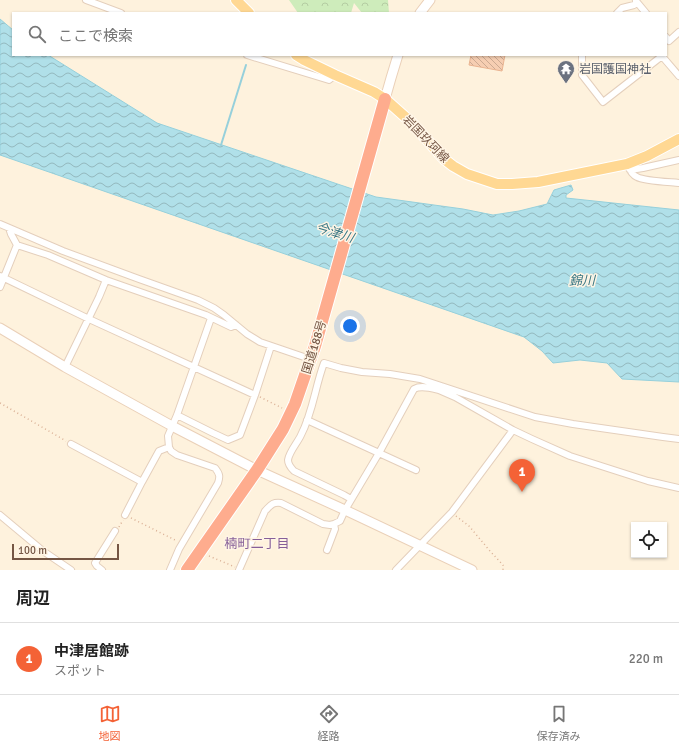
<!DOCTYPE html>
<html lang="ja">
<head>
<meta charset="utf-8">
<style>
  :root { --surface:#fff; --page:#f2f2f2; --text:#222; --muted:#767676; --line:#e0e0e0; --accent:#f46236 }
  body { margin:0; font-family:Signika,"Noto Sans JP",sans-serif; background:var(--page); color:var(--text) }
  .controls { position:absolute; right:12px; bottom:12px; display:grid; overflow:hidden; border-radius:0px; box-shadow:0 1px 3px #0004 }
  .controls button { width:36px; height:36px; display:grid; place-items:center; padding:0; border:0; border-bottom:1px solid var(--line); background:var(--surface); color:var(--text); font:20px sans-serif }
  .scale { position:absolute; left:12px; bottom:10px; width:107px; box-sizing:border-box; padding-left:4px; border:2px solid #755644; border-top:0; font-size:11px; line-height:14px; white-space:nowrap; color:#755644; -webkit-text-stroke:3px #fff5e5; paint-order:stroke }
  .you { position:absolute; left:350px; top:326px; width:14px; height:14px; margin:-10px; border:3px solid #fff; border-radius:50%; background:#1a73e8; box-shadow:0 0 0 6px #1a73e833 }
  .badge { display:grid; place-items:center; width:26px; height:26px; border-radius:50%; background:var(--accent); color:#fff; font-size:13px; font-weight:700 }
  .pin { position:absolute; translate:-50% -33px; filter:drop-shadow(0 1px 2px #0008) }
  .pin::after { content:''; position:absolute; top:21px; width:14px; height:12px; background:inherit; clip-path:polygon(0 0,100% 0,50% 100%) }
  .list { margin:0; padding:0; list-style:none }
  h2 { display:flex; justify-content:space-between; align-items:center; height:52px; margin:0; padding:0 16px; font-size:17px }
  h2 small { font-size:13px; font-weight:400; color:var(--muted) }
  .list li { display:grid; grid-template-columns:26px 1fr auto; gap:12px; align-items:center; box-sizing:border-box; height:72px; padding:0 16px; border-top:1px solid var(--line) }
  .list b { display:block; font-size:15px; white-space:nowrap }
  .list p { margin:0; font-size:13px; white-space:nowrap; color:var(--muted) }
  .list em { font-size:13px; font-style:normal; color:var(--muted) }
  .icon { flex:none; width:22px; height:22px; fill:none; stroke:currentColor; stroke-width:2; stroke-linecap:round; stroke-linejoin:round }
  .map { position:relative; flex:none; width:679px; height:570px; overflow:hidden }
  .search { position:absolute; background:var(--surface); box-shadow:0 1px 3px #0004; left:12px; right:12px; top:12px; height:44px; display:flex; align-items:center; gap:10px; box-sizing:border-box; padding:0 14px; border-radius:0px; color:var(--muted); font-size:15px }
  .sheet { height:124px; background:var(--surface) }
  nav { display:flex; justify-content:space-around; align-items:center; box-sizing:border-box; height:56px; border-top:1px solid var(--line); background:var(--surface); font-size:11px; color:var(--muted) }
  nav a { display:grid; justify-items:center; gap:2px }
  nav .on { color:var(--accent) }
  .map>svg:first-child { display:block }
  .forest { fill:url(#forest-crowns) }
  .water { fill:url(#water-waves); stroke:#96d0db }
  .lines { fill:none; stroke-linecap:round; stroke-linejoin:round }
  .stream { stroke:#96d0db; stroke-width:2 }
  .building { fill:url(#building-back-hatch); stroke:#eab491 }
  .street-casing { stroke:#e4cfbc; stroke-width:8 }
  .secondary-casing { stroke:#ead0b8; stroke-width:11 }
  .primary-casing { stroke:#fff; stroke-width:12 }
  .highway-casing { stroke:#fff; stroke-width:14 }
  .path { stroke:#dab196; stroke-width:1.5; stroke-dasharray:1 3; stroke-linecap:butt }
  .street { stroke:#fff; stroke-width:6 }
  .secondary { stroke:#fff; stroke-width:9 }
  .primary { stroke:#ffd893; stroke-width:10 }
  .highway { stroke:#feac8e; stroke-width:12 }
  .labels { text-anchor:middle; stroke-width:3; stroke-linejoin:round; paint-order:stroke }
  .worship-label { font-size:12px; fill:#5b616d; stroke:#fff5e5; text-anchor:start }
  .street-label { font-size:12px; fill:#755644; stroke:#fff5e5 }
  .water-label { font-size:13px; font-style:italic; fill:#397784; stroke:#fff5e5 }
  .neighbourhood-label { font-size:13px; fill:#865f99; stroke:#fff5e5 }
</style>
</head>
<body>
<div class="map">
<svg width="679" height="570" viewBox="0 0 679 570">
  <defs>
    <pattern id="forest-crowns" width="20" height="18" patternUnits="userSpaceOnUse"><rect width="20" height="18" fill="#ceecbb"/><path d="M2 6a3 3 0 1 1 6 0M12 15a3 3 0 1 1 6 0" fill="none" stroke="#b4cca2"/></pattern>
    <pattern id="water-waves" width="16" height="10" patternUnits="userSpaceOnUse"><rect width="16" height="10" fill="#b0e0e9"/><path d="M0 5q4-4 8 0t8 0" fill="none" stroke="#94b8be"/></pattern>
    <pattern id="building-back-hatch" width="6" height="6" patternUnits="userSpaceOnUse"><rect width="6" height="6" fill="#f6ceb2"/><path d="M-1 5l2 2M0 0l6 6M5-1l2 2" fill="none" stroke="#ccaa92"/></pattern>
  </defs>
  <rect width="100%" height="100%" fill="#fef2dd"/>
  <path class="forest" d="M289 0H388L389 13H362L354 3 351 13H298Z"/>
  <path class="water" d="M0 19 13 30V55H48L157 123 376 197 463 209 493 215 519 211 547 204 554 190 571 185 573 190 566 195V198L679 210V382L622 379 607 363 580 360 553 363 542 351 524 337 0 155Z"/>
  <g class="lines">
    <path class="stream" d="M221 145 246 65"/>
  </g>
  <path class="building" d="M471 55H505L502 71 469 65Z"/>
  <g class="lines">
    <defs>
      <path id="street" d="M86 0 121 13
        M636 1 646 13
        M617 13 622 8 634 5 637 3
        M666 37 669 41 679 32
        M247 55 329 80 335 75
        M582 55V75L603 102 662 56
        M661 55 679 76
        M627 164C629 169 632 175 637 177 644 181 669 182 679 183
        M630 170 643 168 679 160
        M0 224 63 251 139 279 198 300 214 308 224 315 247 334 260 342 304 357
        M17 245 48 255 106 280 206 315 231 327 236 325
        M0 276 89 319 255 395
        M0 287 17 245 11 234 9 228
        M65 367 99 297 106 280
        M441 386 439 390 455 397 513 430 532 439 570 456 648 481 679 488
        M177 415 213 433 228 440 240 435 255 395 271 346
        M307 420 416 470
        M71 444 142 482 159 451 169 447
        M351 499 344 495 294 471C291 468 288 464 288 460 289 452 298 442 301 435 313 412 315 387 324 363L341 368 362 372 390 374 420 379 535 417 573 424 663 437 679 439
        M0 515 43 551 71 570
        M125 515 142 482
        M327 550 335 529 334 524 340 521 345 510 379 453 414 389C421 385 431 388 439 390
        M102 570 97 566 95 563 115 531
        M170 570 179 549 218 483C220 477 220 474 215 468L177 455 171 451 169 447 168 436 177 415 210 321 212 318
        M239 570 265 511C271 505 272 502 281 503L323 524 330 525 334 524
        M396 570 452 512 513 430"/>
      <path id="secondary" d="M420 13 430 0
        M385 99 391 78 398 55
        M0 328 65 367 172 426 257 470 345 510 472 570"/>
      <path id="primary" d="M236 0 249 13
        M296 55 304 60 335 75 374 92 385 99 412 123 444 159 453 166 467 174 497 184H512L538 182 627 164 647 156 679 139"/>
      <path id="highway" d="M187 570 257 470 283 429 295 404 315 346 385 99"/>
    </defs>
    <use href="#street" class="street-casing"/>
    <use href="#secondary" class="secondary-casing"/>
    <use href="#primary" class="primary-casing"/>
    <use href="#highway" class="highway-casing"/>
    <path class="path" d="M260 397 282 408
      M0 403 66 441
      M456 516 469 526 490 551 503 565V570
      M131 518 177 541
      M119 527 123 520
      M209 556 235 567"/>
    <use href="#street" class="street"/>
    <use href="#secondary" class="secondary"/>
    <use href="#primary" class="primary"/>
    <use href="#highway" class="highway"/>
  </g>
  <defs>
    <symbol id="temple-pin" viewBox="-11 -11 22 30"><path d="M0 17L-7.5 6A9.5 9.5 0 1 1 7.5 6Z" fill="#6b7280" stroke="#fff5e5"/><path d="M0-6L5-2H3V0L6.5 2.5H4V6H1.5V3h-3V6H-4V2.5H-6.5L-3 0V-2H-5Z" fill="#fff"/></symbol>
  </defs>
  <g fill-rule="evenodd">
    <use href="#temple-pin" x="556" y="59" width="20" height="27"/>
  </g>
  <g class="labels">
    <g class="worship-label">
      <text x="579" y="73">岩国護国神社</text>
    </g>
    <g class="street-label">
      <text transform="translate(426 139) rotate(46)" y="4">岩国玖珂線</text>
      <text transform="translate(314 347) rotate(-73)" y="4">国道188号</text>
    </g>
    <g class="water-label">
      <text transform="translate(335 232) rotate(17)" y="5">今津川</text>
      <text x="582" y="285">錦川</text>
    </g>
    <g class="neighbourhood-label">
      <text x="257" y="548">楠町二丁目</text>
    </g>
  </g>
</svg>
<div class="controls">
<button><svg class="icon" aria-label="locate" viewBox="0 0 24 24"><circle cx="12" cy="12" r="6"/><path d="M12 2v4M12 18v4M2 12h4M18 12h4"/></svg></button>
</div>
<div class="scale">100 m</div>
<div class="you"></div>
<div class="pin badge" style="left:522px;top:492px">1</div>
<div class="search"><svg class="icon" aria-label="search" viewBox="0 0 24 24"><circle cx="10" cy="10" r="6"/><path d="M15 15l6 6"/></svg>ここで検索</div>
</div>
<section class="sheet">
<h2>周辺<small></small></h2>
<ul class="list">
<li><span class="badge">1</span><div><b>中津居館跡</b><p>スポット</p></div><em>220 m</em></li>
</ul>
</section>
<nav>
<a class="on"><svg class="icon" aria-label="map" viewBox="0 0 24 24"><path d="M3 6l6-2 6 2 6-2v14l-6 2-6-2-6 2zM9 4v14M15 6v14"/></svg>地図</a>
<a><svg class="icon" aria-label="directions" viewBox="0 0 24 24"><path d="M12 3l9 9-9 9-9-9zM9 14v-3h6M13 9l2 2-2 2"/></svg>経路</a>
<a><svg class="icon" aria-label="saved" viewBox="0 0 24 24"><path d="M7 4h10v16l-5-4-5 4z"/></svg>保存済み</a>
</nav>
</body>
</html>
